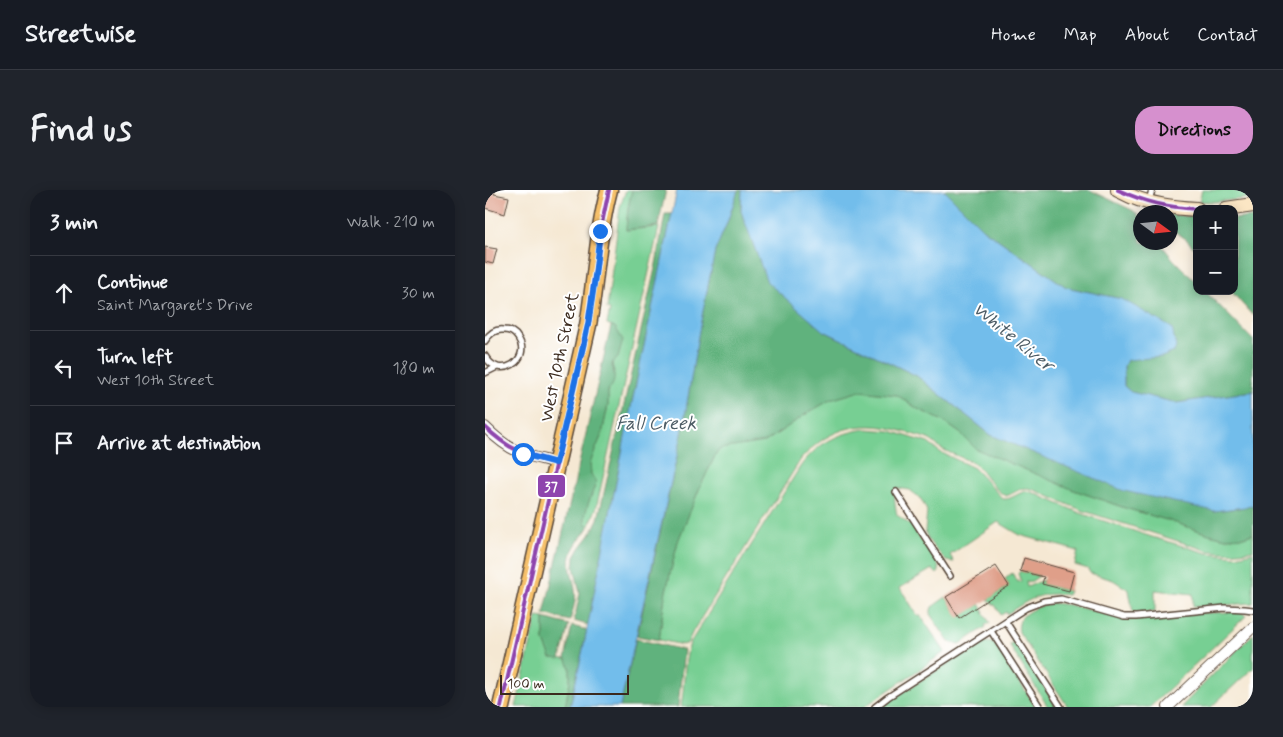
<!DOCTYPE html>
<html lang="en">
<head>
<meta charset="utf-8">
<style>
  :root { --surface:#171b24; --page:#20242c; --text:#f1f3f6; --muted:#9ea1a6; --line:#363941; --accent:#d690ce }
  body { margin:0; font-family:Mynerve,sans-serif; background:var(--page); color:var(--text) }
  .controls { position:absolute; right:15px; top:15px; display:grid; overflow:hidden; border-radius:10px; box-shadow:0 2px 12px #0003 }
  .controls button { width:45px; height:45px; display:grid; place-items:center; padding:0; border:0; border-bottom:1px solid var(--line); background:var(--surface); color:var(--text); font:25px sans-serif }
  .compass { position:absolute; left:648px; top:15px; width:45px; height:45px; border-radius:50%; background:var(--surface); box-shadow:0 2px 12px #0003; rotate:105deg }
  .scale { position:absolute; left:15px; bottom:12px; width:129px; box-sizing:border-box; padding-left:5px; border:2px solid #3b2a1e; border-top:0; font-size:14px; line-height:18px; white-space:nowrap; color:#3b2a1e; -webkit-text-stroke:4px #fff; paint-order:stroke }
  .stop { position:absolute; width:15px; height:15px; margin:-11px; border:4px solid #1a73e8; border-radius:50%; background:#fff }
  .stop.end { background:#1a73e8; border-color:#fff; box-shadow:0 1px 5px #0008 }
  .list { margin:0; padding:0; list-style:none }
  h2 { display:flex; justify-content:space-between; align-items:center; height:65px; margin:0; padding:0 20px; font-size:21px }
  h2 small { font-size:16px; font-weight:400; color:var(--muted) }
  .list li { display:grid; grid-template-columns:32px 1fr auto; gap:15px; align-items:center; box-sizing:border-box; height:75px; padding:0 20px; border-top:1px solid var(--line) }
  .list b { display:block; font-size:19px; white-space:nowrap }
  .list p { margin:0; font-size:16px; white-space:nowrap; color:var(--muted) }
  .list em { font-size:16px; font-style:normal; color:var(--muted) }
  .icon { flex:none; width:28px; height:28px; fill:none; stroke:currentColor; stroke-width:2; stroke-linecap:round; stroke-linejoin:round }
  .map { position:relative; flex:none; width:768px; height:517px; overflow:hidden; border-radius:20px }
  header { display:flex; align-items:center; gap:30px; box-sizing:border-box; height:70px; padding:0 25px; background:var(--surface); border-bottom:1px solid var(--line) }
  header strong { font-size:24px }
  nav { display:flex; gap:28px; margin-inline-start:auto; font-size:18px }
  .intro { display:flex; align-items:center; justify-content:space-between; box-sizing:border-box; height:120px; padding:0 30px }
  h1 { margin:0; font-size:35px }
  .button { padding:12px 22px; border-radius:20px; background:var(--accent); color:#111; font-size:18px; font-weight:700 }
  main { display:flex; gap:30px; padding:0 30px }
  aside { flex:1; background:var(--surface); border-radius:20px; box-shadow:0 2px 12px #0003 }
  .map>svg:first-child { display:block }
  .green { fill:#77cf93; stroke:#597c58 }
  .forest { fill:#61b27d; stroke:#4e6e4e }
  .water { fill:#72bdeb; stroke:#567484 }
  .building { fill:#df9f89 }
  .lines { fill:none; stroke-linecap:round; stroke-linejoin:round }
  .lane-casing { stroke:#574639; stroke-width:8 }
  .street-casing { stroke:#574639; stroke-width:12 }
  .secondary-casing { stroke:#574639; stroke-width:16 }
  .primary-casing { stroke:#574639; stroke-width:19 }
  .lane { stroke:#fff; stroke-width:5 }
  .street { stroke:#fff; stroke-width:10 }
  .secondary { stroke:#fbe6c4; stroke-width:14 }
  .primary { stroke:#f6c06b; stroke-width:16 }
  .bus-1-casing { stroke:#fff; stroke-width:8 }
  .bus-1 { stroke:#8e44ad; stroke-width:4 }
  .route { stroke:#1a73e8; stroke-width:6 }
  .labels { text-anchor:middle; stroke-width:4; stroke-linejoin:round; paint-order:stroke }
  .street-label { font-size:18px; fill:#3b2a1e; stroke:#fff }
  .water-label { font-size:19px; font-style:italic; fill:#4e5d66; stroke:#fff }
  .line-badge { stroke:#fff; stroke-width:2 }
  .badge-label { font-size:14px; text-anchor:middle; font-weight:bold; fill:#fff }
</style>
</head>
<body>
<header>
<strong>Streetwise</strong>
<nav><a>Home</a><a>Map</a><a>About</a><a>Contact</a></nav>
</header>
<div class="intro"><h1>Find us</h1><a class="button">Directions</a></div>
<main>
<aside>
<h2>3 min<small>Walk · 210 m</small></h2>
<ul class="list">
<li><svg class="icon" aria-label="ahead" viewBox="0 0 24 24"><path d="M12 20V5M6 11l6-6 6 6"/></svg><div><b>Continue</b><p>Saint Margaret's Drive</p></div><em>30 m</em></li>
<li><svg class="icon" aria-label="left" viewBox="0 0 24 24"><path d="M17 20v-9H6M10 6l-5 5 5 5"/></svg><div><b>Turn left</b><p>West 10th Street</p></div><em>180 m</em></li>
<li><svg class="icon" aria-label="arrive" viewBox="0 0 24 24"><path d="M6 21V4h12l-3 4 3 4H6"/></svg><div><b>Arrive at destination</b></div></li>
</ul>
</aside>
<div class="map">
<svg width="768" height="517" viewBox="0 0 768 517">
  <rect width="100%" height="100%" fill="#fff"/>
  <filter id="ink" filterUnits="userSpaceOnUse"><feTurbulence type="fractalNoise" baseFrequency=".02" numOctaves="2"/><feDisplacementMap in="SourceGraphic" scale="10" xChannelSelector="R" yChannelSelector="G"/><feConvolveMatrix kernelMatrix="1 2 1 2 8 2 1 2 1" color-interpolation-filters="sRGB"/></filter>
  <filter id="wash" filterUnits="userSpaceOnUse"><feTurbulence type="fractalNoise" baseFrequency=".0096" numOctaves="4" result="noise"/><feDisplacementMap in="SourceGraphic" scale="20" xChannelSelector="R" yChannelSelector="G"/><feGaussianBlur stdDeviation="1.12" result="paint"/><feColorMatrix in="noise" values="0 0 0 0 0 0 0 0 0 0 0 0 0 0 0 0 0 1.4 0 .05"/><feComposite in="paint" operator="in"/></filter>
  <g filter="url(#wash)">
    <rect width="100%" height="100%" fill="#f5e8d3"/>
    <path class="green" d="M141 0H147L143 18 141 40 174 37 111 319 104 336 99 333V323L107 304 105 273 117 244 123 215V200L129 181 127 175 128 172 130 137 122 134 125 120 122 119 135 17Z
      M717 0H768V8L726 12 714 11Z
      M375 201 412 205 433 219 458 231 475 243 589 300 640 318 685 331 724 344 741 348 758 347 768 344V360C753 363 740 363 724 361L599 321 584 315 547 299C534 296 533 302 521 306 508 300 502 285 492 276 483 269 468 265 457 259 453 257 450 253 445 250 439 247 430 245 423 243 381 229 346 235 316 269L208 441 202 454H198V455L174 450 180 405 193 351 215 297 230 266 235 258 280 252 321 224 345 210Z
      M381 239 406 241 443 253 455 262 489 278 518 309C527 310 534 301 544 301L595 323 667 347 722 363 751 366 768 362V413L708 417V404L670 400V422L655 423 648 422 644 400 628 390 605 383 603 379 590 375 593 361 535 345 513 332 465 365 469 372 461 371 444 351 440 341 442 321 436 309 425 300 412 298C408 307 410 315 412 325L427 336 453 374 454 382 452 384 447 379 415 398 433 426 435 425 460 462 379 517H196C200 496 198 473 205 453L315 277C331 254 353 243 381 239Z
      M535 381 554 386 547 391 541 392 542 397 558 390V394L584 401 582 405C556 401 543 410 522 424L521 422 516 425 510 415H508L503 409 524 396 520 389 527 383 533 392 536 391 533 384Z
      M461 407 474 427 495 414 499 421 498 422 505 433 500 435 501 437 475 454 464 452 445 424 447 417Z
      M567 413 585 415 643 430 656 429 716 423 755 422 759 424 761 426 665 517H583L534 442C534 440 533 437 534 434 536 421 556 416 567 413Z
      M52 427 59 428V451L66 468 82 469 85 478V491L80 517H31Z
      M768 444V478L726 517H696Z
      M500 452 509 453 551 517H396L424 498 491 455Z
      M529 452 531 453 572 517H563L526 458 525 454Z"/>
    <path class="forest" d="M147 0H181L173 36 141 40 143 18Z
      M253 0H257V1L256 21 337 140 432 186 506 245 729 321 768 316V344L758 347 741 348 724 344 685 331 640 318 589 300 491 259 475 243 458 231 433 219 412 205 375 201 345 210 321 224 280 252 235 259 230 266 215 297 193 351 180 405 174 450 152 446 197 244 213 146 230 61 242 33Z
      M459 0H605L649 21 655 28 656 52 675 53 688 69 712 93V101H720L768 150V201L692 213 645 202 639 196V176L642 170 654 168 637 109 581 97 498 39Z
      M180 24H187L145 222 103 435 89 431 95 403 89 377 90 367 95 358 105 345 113 329 171 74Z
      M686 24 712 28V61L701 49 686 39Z
      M768 27V126L746 101H749V29Z
      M126 136 130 137 138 150 133 168 128 172 127 175C130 184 131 194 123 200V215L117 244 105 273 106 284 111 292C107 306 99 319 100 333L104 336C98 346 89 354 86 366 83 378 89 388 90 400 92 410 87 422 85 431L59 424Z
      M59 428 84 435 75 469 66 468 59 451Z
      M87 436 102 440 85 517H80L85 491V478L82 470 80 469Z
      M151 449 199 460 193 517H135Z"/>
    <path class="water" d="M192 0H253L242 33 230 61 213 146 197 244 135 517H85L98 459 145 222Z
      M257 0H459L498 39 581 97 637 109 687 138 691 157 689 162 677 167 642 170 639 176V196L646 202 692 213 768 201V316L729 321 639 301 506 245 432 186 337 140 282 92 256 21Z"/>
    <g id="blocks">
      <path class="building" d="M0 0H10L9 4 24 7 20 24 0 18Z
        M0 57 12 59 8 74 0 72Z
        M539 368 589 382 584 401 557 394 559 387 535 381Z
        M511 376 524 396 474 428 461 407Z"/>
    </g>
  </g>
  <g filter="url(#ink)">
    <use href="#blocks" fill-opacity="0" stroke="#574639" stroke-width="1"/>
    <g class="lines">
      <defs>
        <path id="lane" d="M664 11 667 0
          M0 151C4 144 10 139 19 140 25 140 30 143 33 148 48 169 14 192 0 166
          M0 183 12 177
          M411 302 465 386
          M521 432 576 517
          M506 441 555 517
          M390 517 403 507 541 418 559 411 576 409 639 427H651L740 418 760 419 768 420"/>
        <path id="street" d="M0 237C11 248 25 260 40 264 50 268 61 270 71 273
          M683 517 768 437"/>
        <path id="secondary" d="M633 0C638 2 643 5 648 7 667 15 691 18 712 19
          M741 19 768 15"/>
        <path id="primary" d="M16 517 103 135C111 90 112 44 124 0"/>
      </defs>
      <use href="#lane" class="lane-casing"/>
      <use href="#street" class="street-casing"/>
      <use href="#secondary" class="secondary-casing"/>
      <use href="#primary" class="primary-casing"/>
      <use href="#lane" class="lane"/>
      <use href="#street" class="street"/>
      <use href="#secondary" class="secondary"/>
      <use href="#primary" class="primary"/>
      <defs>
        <path id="bus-1" d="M633 0C662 13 681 17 712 19
          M0 237C25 261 39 264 71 273
          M16 517 103 135 117 33 124 0"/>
      </defs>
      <use href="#bus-1" class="bus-1-casing"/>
      <use href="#bus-1" class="bus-1"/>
    </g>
  </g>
  <g class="lines" filter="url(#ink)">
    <path class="route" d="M38 264 71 273 103 135 109 95 115 41"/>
  </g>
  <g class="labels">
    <g class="street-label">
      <text transform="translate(74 167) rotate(-78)" y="6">West 10th Street</text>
    </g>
    <g class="water-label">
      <text transform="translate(529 146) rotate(39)" y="7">White River</text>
      <text x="171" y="239">Fall Creek</text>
    </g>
  </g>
  <rect class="line-badge" x="52" y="284" width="29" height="24" rx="5" fill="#8e44ad"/>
  <g class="badge-label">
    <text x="66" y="301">37</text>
  </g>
</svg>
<div class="controls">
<button>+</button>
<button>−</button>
</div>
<svg class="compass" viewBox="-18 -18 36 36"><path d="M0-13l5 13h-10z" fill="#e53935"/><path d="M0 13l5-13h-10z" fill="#9ea1a6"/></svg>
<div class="scale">100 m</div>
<div class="stop" style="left:38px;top:264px"></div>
<div class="stop end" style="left:115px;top:41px"></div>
</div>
</main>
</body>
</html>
